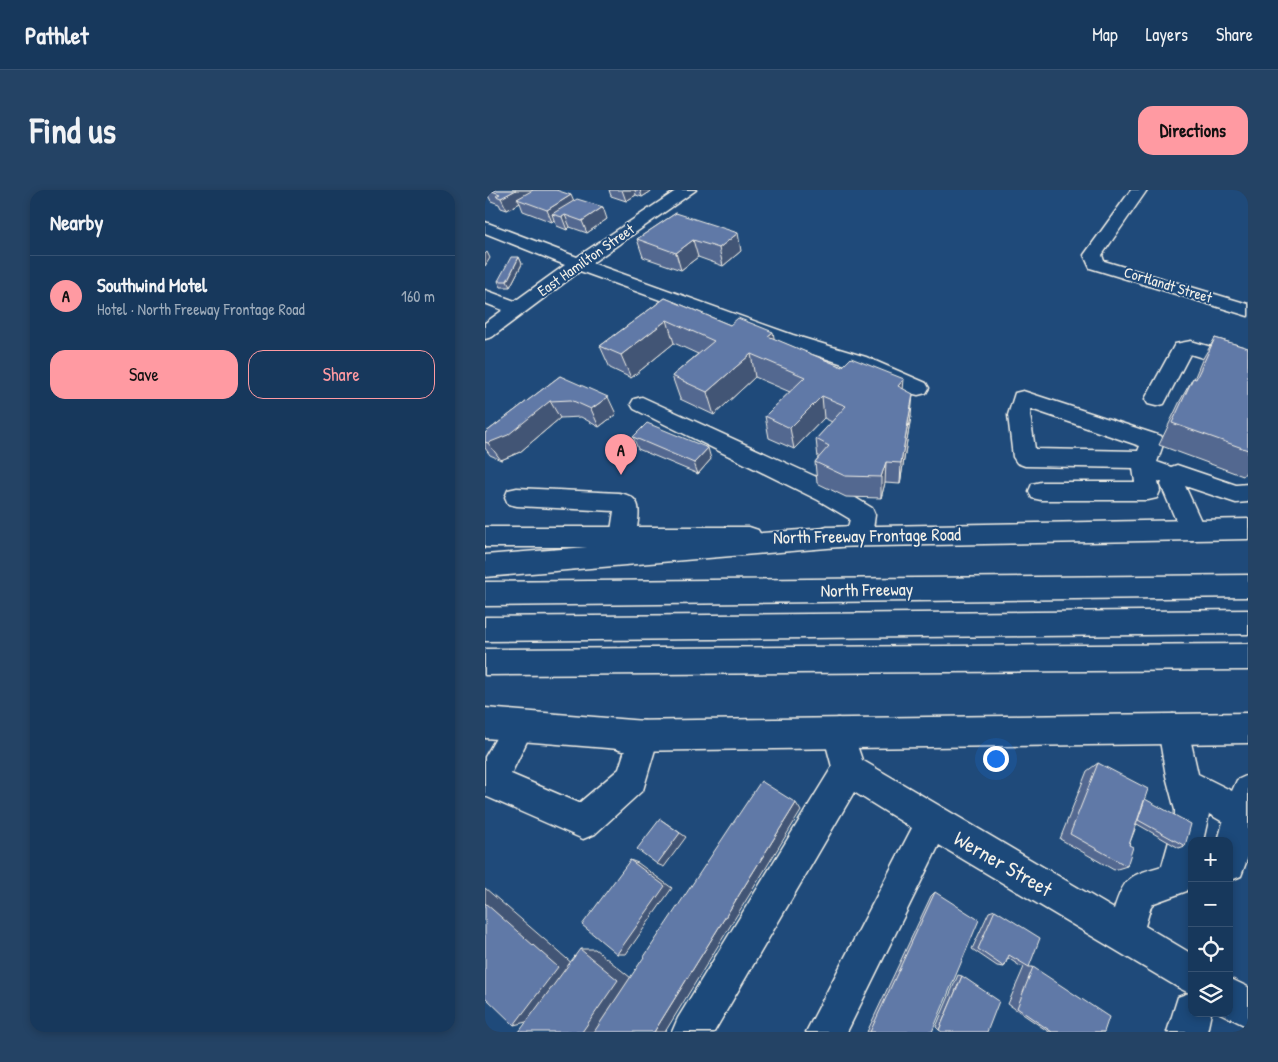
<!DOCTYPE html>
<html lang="en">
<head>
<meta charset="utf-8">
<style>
  :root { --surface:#17385c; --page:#244365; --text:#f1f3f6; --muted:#9eacbb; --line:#365272; --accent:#ff9aa2 }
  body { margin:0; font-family:"Patrick Hand",sans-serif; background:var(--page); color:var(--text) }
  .controls { position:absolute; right:15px; bottom:15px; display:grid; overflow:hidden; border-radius:10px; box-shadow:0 2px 8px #0003 }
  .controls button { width:45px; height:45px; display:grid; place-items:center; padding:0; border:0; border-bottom:1px solid var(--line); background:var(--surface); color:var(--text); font:25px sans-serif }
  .you { position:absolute; left:510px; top:568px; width:18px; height:18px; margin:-12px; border:4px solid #fff; border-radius:50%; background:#1a73e8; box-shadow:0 0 0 8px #1a73e833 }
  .badge { display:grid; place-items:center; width:32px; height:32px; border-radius:50%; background:var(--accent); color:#111; font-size:16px; font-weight:700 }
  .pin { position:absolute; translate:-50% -41px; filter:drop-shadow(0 1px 2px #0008) }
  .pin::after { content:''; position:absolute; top:26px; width:18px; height:15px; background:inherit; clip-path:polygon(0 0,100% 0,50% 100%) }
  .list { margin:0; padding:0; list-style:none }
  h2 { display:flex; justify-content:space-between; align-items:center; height:65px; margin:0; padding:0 20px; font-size:21px }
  h2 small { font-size:16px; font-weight:400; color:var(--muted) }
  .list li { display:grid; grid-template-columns:32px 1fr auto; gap:15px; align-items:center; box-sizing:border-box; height:80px; padding:0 20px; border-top:1px solid var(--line) }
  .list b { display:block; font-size:19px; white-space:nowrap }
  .list p { margin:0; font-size:16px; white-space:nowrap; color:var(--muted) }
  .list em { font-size:16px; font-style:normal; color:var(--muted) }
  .actions { display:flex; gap:10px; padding:15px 20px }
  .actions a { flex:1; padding:11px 0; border:1px solid var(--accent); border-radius:15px; text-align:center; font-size:18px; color:var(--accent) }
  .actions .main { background:var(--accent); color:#111 }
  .icon { flex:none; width:28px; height:28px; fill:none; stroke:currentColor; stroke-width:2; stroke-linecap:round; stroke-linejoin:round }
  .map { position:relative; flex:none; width:763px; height:842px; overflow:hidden; border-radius:15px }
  header { display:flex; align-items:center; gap:30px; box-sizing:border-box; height:70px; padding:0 25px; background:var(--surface); border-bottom:1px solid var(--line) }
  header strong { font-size:24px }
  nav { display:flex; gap:28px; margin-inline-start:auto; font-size:18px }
  .intro { display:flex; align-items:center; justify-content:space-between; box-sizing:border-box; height:120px; padding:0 30px }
  h1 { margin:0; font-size:35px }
  .button { padding:12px 22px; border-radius:15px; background:var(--accent); color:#111; font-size:18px; font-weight:700 }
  main { display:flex; gap:30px; padding:0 30px }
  aside { flex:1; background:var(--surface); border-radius:15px; box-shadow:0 2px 8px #0003 }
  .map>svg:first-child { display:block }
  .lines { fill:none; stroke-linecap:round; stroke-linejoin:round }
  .minor-casing { stroke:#f4f1e8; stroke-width:3 }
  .major-casing { stroke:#f4f1e8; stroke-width:3 }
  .highway-casing { stroke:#f4f1e8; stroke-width:3 }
  .minor { fill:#1f4a7a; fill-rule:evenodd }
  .major { fill:#1f4a7a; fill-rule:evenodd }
  .highway { fill:#1f4a7a; fill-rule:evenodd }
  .wall { fill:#536890; stroke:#f4f1e8 }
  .shaded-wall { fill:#435575; stroke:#f4f1e8 }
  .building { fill:#6079a7; stroke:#f4f1e8 }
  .labels { text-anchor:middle; stroke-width:4; stroke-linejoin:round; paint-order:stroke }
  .far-street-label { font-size:15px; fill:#f4f1e8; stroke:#1f4a7a }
  .street-label { font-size:18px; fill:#f4f1e8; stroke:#1f4a7a }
  .near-street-label { font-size:21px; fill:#f4f1e8; stroke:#1f4a7a }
</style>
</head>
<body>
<header>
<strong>Pathlet</strong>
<nav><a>Map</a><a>Layers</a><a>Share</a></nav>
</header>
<div class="intro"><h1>Find us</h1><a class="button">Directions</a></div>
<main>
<aside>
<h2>Nearby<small></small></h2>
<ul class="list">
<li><span class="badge">A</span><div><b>Southwind Motel</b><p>Hotel · North Freeway Frontage Road</p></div><em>160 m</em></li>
</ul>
<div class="actions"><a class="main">Save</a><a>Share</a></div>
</aside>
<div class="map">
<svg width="763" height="842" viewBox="0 0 763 842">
  <rect width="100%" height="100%" fill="#1f4a7a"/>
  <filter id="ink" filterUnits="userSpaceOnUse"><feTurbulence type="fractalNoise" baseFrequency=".02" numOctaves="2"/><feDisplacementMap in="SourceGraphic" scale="10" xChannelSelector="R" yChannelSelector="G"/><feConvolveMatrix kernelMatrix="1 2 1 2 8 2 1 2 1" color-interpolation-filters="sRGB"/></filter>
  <g filter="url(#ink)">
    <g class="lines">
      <defs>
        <path id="minor" d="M192 0H211L107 73 308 145 381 167 441 193 444 198 441 203 433 205 425 203 367 177 294 153 95 81 7 147 0 149V133L18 120 0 113V100L30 111 80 75 0 43V32L92 67Z
          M646 0H662L617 65 619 71 763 114V126L605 78 599 65Z
          M706 151 763 168V182L705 164 679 214 671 216 663 214 660 209 690 154Z
          M538 201 676 246 679 252 672 272 686 277 692 275 751 295 763 294V312L751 313 700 296 720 340 716 347 707 350 698 347 676 295 677 292 673 291 675 301 672 308 663 310H556L547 308 544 301 547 294 556 292H650L648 278 540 276 532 273 528 267 523 225 530 203ZM546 219 655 256 653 261 550 259 545 225Z
          M157 207 351 296 387 318 390 325 387 346 383 353 374 356 365 353 361 346 365 329 333 310 149 219 146 214 149 209Z
          M32 298 134 303C140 304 148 306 151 312 157 319 151 346 147 354L138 357 129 354 125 347 129 321 32 316 23 314 20 307 23 300Z
          M688 524 699 528 703 539 713 584 747 601 752 590 763 585V667L756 686 744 691V651H733L738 632 724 624 718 651H707V691L702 701 669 713 666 716 660 736 707 764V823H726L722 842H682L693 807 704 803 694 798 454 655 362 842H321L427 638 369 602 229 842H187L193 828 347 577 338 543 342 532 353 528 364 532 377 570 629 719C640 686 644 686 677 676L690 630V620L681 586 673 539 677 528Z
          M159 531 170 535 174 546 158 600 110 644 98 649 0 606V567L18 536 29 532 40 536 44 547 26 584 94 613 134 579 148 535Z
          M744 788 763 797V837L735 823H744Z"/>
        <path id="major" d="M763 329V349L342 357 333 354 329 347 333 340 342 337Z
          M0 337H264L273 340 277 347 273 354 264 357H0Z
          M763 523V553L137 561 126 557 122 546 126 535 137 531Z"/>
        <path id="highway" d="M366 336 375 339 379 346 375 353 366 356 0 387V365Z
          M763 385V407L0 416V392Z
          M763 420V444L0 451V427Z
          M763 454V480L0 485V459Z
          M0 518 159 531 170 535 174 546 170 557 159 561 0 548Z"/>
      </defs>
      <use href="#minor" class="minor-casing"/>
      <use href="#major" class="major-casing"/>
      <use href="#highway" class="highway-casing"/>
      <use href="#minor" class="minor"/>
      <use href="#major" class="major"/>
      <use href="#highway" class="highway"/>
    </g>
    <path class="wall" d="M0 0H71L88 11 122 29 102 43 85 37 82 40 72 36 69 30 67 32 38 21 35 13 22 20 16 18 14 14 6 11Z
      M124 0H168L157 7 151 5 141 11 126 6Z
      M191 23 256 61 238 76 213 67 196 80 158 67 152 49Z
      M34 67 37 74 25 97H16L13 91Z
      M180 108 245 135 289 149 357 177 418 199 426 226 415 294 400 293 396 308 361 307 332 293 330 272 333 268 331 249 347 232 339 228 309 259 284 248 280 226 305 202 270 187 229 225 195 209 187 186 213 164 189 153 146 188 125 178 115 156Z
      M730 148 763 158V279L758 286 674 255 695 211 708 188 709 189 717 170Z
      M75 186 131 224 114 237 96 227 75 228 35 262 16 270 5 265 0 258V243Z
      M148 247 226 269 213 284 153 259Z
      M613 573 660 609 700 656 694 658 652 634 644 655 642 676 629 680 575 649 602 581Z
      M450 702 447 842H382L446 706Z
      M510 720 544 777H548L619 842H564L523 814 539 777 535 776 523 768 519 777 512 776 487 759 504 722Z
      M473 785 477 786 454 840 451 837Z"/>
    <path class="shaded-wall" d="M31 0H52L32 9 35 13 22 20 16 8Z
      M137 0H150L151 5 141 11Z
      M155 0H168L157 7Z
      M86 5 91 17 67 24 69 30 67 32 62 20Z
      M118 17 122 29 102 43 97 31Z
      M80 25 85 37 82 40 77 27Z
      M253 43 256 61 238 76 234 58Z
      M208 50 213 67 196 80 191 63Z
      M2 62 5 68 0 76V64Z
      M34 67 37 74 25 97 22 91Z
      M182 130 189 153 146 188 136 165Z
      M288 142 292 165 283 146Z
      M266 164 270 187 229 225 222 202Z
      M419 189 417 211 413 196Z
      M428 204 426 226 415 294 416 273Z
      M337 206 339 228 309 259 305 238Z
      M123 207 131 224 114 237 106 219Z
      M65 211 75 228 35 262 16 270 3 253Z
      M223 258 226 269 213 284 209 273Z
      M401 272 400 293 396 308V287Z
      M311 613 316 621 180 842H169Z
      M175 629 201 647 179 677 172 674Z
      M145 670 153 673 187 698 141 764H132Z
      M0 698 89 775 49 830 29 835 0 713Z
      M95 759H110L146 788 110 842H97Z"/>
    <path class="building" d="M4 0H31L16 8 11 6 15 4Z
      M48 0H71L86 5 62 20 32 9Z
      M92 9 118 17 97 31 80 25 77 27 67 24Z
      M191 23 253 43 234 58 208 50 191 63 152 49Z
      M26 67H34L22 91H13Z
      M180 108 245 135 253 128 288 142 283 146 357 177 366 168 419 189 413 196 428 204 416 273 401 272 396 287 360 286 330 272 344 256 331 249 361 216 337 206 305 238 280 226 320 187 266 164 222 202 187 186 229 151 182 130 136 165 115 156Z
      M730 148 763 158V260L687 233 708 188 711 189Z
      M75 186 123 207 106 219 86 210 65 211 23 245 3 253 0 252V243Z
      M162 233 223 258 209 273 148 247Z
      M613 573 663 599 644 655 648 657 642 676 585 644Z
      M276 591 311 613 169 842H109Z
      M660 609 706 634 700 656 653 630Z
      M175 629 195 643 172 674 152 659Z
      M145 670 180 696 132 764 97 735Z
      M450 702 494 730 447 842H385Z
      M0 713 73 777 29 835 0 807Z
      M510 720 555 748 544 777 524 765 519 777 493 759Z
      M95 759 133 790 97 842H34Z
      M548 777 624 827 619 842H567L532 818Z
      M477 786 514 811 502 842H457L454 840Z"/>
  </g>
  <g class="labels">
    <g class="far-street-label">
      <text transform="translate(101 70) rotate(-35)" y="5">East Hamilton Street</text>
      <text transform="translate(683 95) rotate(17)" y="5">Cortlandt Street</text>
    </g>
    <g class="street-label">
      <text transform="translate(382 346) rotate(-1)" y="6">North Freeway Frontage Road</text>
      <text transform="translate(382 400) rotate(-1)" y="6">North Freeway</text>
    </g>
    <g class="near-street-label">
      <text transform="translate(518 674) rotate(30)" y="7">Werner Street</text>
    </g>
  </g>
</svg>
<div class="controls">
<button>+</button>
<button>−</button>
<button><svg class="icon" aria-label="locate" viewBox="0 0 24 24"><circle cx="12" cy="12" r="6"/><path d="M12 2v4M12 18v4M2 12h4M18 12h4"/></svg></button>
<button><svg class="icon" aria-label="layers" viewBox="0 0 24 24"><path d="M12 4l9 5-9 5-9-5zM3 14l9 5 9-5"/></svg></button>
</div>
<div class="you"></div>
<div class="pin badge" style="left:136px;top:285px">A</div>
</div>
</main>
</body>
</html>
